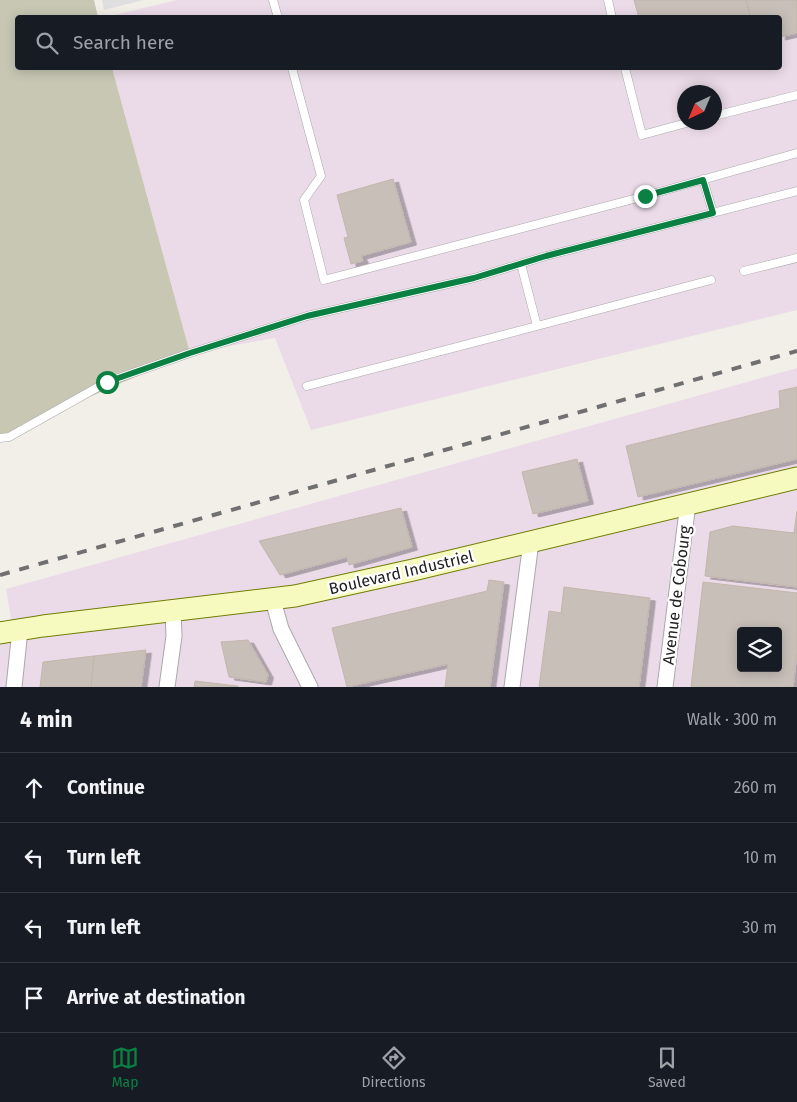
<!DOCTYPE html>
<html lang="en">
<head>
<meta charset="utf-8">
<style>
  :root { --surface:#171b24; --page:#242831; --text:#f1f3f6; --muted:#9ea1a6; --line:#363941; --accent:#0b8043 }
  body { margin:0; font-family:"Fira Sans",sans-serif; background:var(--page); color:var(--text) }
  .controls { position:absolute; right:15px; bottom:15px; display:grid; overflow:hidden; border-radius:5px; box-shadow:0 2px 12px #0003 }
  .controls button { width:45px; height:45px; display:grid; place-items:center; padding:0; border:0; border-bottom:1px solid var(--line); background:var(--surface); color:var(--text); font:25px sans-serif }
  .compass { position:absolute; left:677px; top:85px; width:45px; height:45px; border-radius:50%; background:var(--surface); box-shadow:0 2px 12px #0003; rotate:224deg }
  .stop { position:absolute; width:15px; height:15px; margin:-11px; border:4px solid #0b8043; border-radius:50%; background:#fff }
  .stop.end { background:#0b8043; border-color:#fff; box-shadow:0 1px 5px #0008 }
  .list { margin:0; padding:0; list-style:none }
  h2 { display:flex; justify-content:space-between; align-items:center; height:65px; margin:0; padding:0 20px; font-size:21px }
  h2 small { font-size:16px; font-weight:400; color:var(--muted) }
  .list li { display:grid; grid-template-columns:32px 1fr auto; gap:15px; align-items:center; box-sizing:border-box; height:70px; padding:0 20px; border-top:1px solid var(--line) }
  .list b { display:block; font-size:19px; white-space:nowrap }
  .list em { font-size:16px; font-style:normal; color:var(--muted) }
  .icon { flex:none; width:28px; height:28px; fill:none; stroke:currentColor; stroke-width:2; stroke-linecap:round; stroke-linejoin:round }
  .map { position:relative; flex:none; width:797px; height:687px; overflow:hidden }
  .search { position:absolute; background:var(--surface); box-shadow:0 2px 12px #0003; left:15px; right:15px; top:15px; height:55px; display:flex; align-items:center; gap:12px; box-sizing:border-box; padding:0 18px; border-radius:5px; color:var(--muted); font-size:19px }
  .sheet { height:345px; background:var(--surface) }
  nav { display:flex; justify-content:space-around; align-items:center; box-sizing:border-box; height:70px; border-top:1px solid var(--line); background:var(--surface); font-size:14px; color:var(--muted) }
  nav a { display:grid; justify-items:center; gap:2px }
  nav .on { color:var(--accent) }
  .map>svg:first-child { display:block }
  .residential { fill:#e0dfdf }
  .industrial { fill:#ebdbe8; fill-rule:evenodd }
  .construction { fill:#c7c7b4 }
  .building { fill:#c7bfb8; stroke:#c4b6ab; fill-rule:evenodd; filter:url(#shadow) }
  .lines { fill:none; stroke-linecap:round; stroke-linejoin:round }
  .lane-casing { stroke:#a9a9a9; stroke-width:9 }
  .street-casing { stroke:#a9a9a9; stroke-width:17 }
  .secondary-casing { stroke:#707d05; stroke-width:23 }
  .lane { stroke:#fff; stroke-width:8 }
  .street { stroke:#fff; stroke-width:15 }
  .secondary { stroke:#f7fabf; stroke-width:21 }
  .rail { stroke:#707070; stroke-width:4; stroke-dasharray:10 10; stroke-linecap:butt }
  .route { stroke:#0b8043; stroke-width:6 }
  .labels { text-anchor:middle; stroke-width:4.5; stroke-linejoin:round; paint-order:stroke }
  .street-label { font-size:16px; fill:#222; stroke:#fff }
</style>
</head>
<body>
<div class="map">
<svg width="797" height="687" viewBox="0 0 797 687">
  <defs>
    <filter id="shadow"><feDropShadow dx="5.5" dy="3" stdDeviation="0" flood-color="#0004"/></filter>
  </defs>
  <rect width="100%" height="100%" fill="#f2efe9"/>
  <path class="residential" d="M102 0H144L104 10Z"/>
  <path class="industrial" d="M177 0H797V310L311 430 275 338 190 353 112 68H780V18H102ZM684 92H714V122H684Z
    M797 368V687H0V628L12 624 6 589ZM741 631H778V668H741Z"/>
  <path class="construction" d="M0 0H94L98 17 18 18V68H112L190 353 0 436Z"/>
  <path class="building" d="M634 0H746L751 18H639Z
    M746 0H797V33L780 37V18H751Z
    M393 179 411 242 361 256 363 261 351 264 344 238 348 237 337 195Z
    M797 387V459L638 497 626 446 780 408 779 391Z
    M577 459 588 501 533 514 522 472Z
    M401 508 412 547 349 565 347 557 280 575 259 541Z
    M797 511V587L705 576 710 532 733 526 794 533Z
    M489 580 504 582 490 687H445L448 664 347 687 332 628 487 591Z
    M703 582 797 593V653L793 687H691ZM741 631H778V668H741Z
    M564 587 650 598 639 687H539L549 611 561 613Z
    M248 640 268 675 266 682 229 677 221 642Z
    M146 650 141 687H91L94 656Z
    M94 656 91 687H40L43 662Z
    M195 681 238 686V687H194Z"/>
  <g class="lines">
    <defs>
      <path id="lane" d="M273 0 278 18
        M608 0 612 18
        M292 68 321 176 304 200 324 280 645 196 797 153
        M625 68 642 135 690 122
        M714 116 797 95
        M703 179 713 213
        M521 264 537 326 711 280
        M744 271 797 258
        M307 386 537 326
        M0 438 9 437 107 382 190 353 307 316 474 278 546 256 797 191"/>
      <path id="street" d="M273 600 281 629 310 687
        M14 687 20 630
        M167 687 174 636 173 611
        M512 687 531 542
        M665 687 688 503"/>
      <path id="secondary" d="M0 633 43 626 295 596 413 570 797 478"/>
    </defs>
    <use href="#lane" class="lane-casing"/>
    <use href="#street" class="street-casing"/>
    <use href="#secondary" class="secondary-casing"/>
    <use href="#lane" class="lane"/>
    <use href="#street" class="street"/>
    <use href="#secondary" class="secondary"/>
    <path class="rail" d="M0 575 797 351"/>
  </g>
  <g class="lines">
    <path class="route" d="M107 382 190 353 307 316 474 278 546 256 713 213 703 180 645 196"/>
  </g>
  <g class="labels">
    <g class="street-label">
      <text transform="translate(401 572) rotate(-13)" y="6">Boulevard Industriel</text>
      <text transform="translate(676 595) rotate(-83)" y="6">Avenue de Cobourg</text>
    </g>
  </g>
</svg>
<div class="controls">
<button><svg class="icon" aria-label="layers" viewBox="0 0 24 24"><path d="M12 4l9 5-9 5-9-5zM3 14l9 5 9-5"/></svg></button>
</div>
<svg class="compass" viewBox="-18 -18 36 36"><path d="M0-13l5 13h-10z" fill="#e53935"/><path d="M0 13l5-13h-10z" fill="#9ea1a6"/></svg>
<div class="stop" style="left:107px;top:382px"></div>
<div class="stop end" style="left:645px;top:196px"></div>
<div class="search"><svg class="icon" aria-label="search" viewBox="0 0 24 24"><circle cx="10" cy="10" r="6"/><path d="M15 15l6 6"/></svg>Search here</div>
</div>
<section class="sheet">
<h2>4 min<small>Walk · 300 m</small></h2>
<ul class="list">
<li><svg class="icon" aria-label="ahead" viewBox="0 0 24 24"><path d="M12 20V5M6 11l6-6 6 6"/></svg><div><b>Continue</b></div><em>260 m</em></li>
<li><svg class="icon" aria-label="left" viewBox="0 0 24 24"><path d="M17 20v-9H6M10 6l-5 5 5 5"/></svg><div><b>Turn left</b></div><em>10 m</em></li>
<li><svg class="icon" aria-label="left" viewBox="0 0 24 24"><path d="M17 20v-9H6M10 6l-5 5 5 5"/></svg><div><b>Turn left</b></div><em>30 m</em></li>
<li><svg class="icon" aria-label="arrive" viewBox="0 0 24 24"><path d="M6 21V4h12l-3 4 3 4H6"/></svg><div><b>Arrive at destination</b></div></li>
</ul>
</section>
<nav>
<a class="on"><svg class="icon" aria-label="map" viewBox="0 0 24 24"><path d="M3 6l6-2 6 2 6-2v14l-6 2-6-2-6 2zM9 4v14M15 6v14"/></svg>Map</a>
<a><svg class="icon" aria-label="directions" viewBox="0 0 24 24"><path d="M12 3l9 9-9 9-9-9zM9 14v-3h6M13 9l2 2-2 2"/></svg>Directions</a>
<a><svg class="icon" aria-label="saved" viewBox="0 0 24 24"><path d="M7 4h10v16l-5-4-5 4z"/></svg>Saved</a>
</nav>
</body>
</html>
